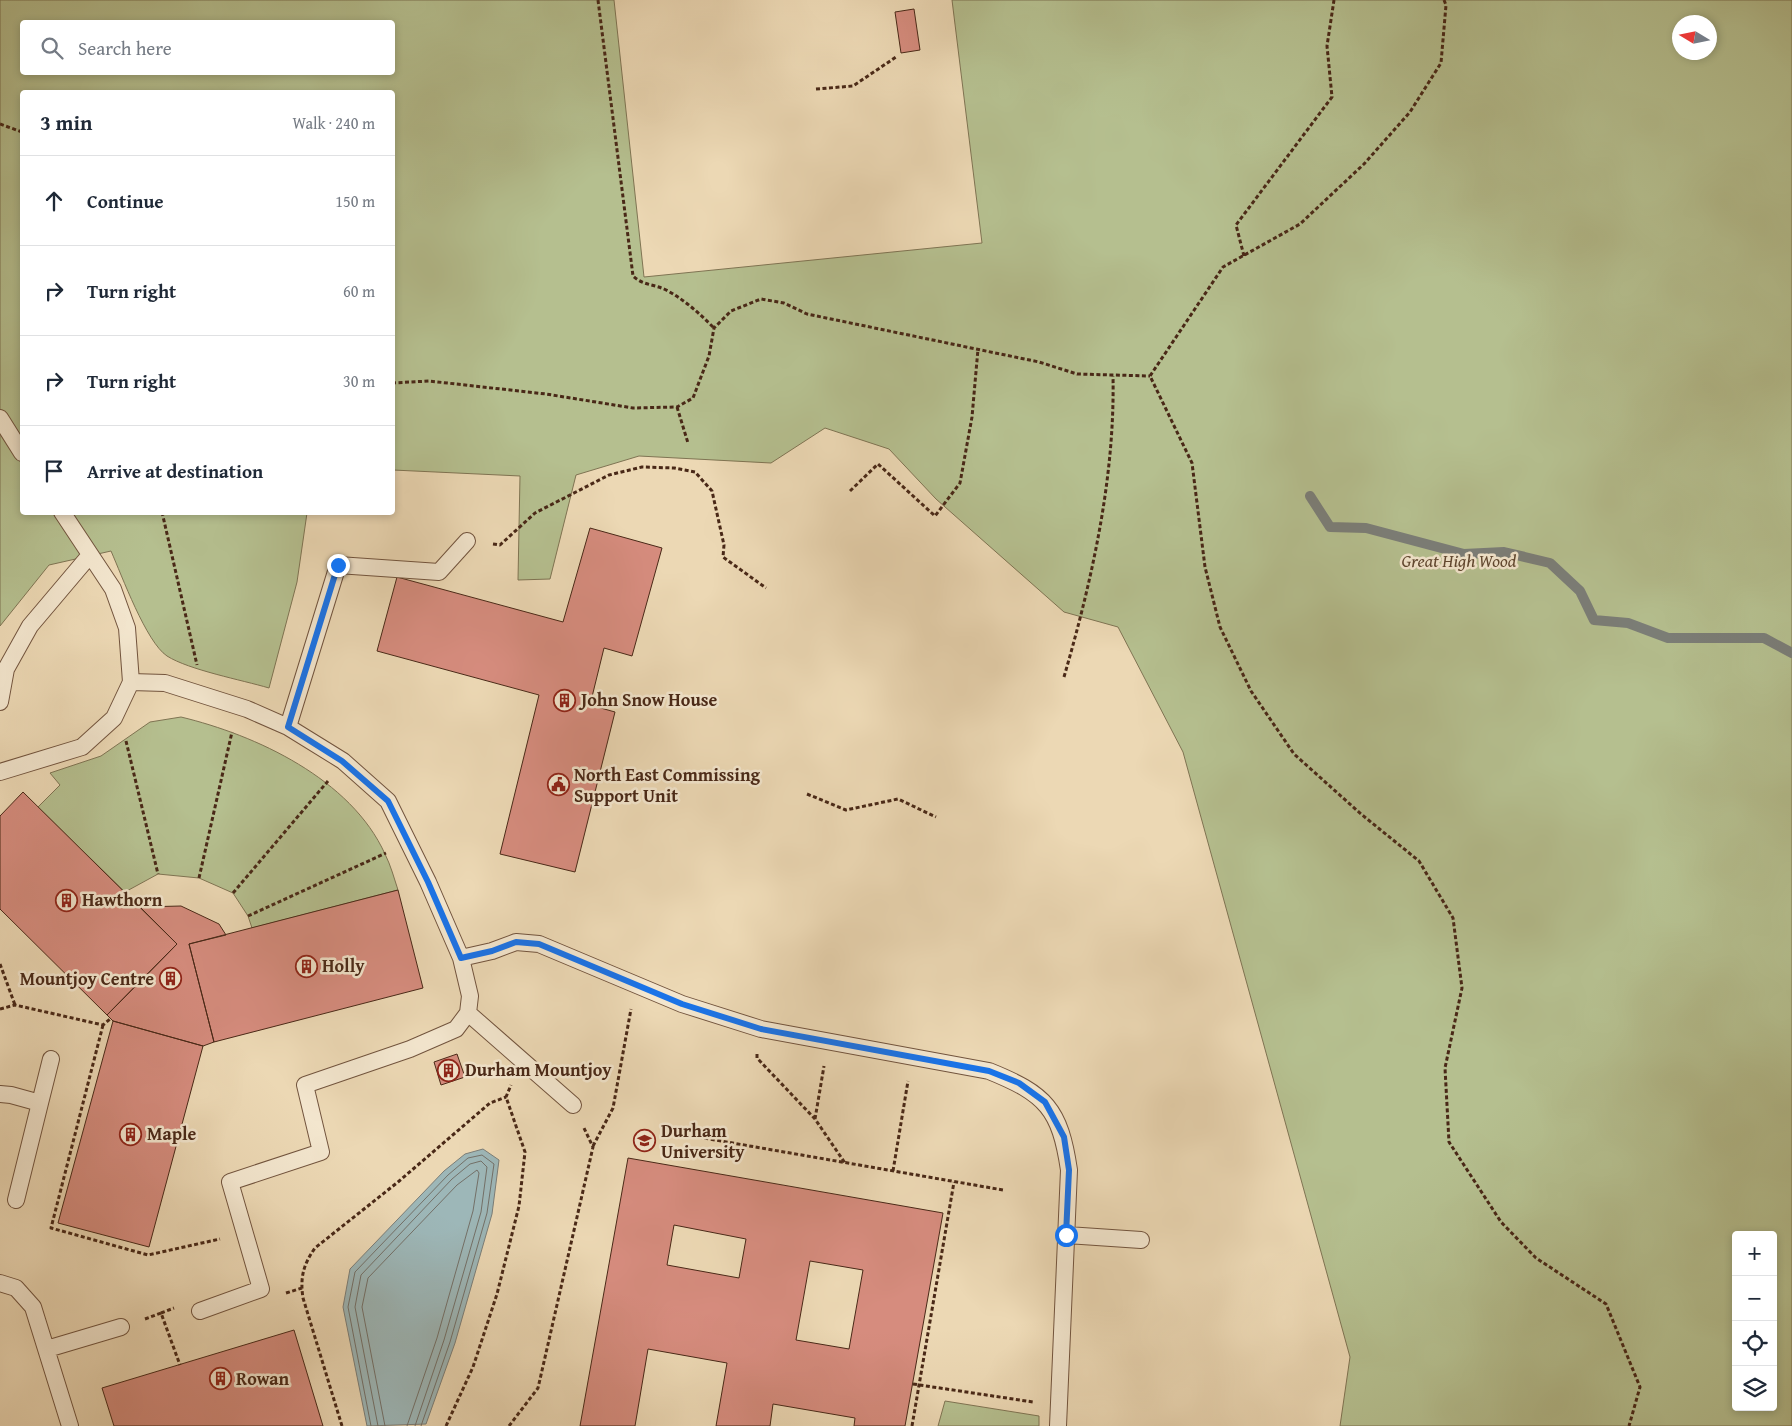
<!DOCTYPE html>
<html lang="en">
<head>
<meta charset="utf-8">
<style>
  :root { --surface:#fff; --page:#f2f2f3; --text:#1f2937; --muted:#747a83; --line:#e0e1e3 }
  body { margin:0; font-family:"Gentium Book Plus",serif; background:var(--page); color:var(--text) }
  .controls { position:absolute; right:15px; bottom:15px; display:grid; overflow:hidden; border-radius:5px; box-shadow:0 2px 8px #0003 }
  .controls button { width:45px; height:45px; display:grid; place-items:center; padding:0; border:0; border-bottom:1px solid var(--line); background:var(--surface); color:var(--text); font:25px sans-serif }
  .compass { position:absolute; left:1672px; top:15px; width:45px; height:45px; border-radius:50%; background:var(--surface); box-shadow:0 2px 8px #0003; rotate:280deg }
  .stop { position:absolute; width:15px; height:15px; margin:-11px; border:4px solid #1a73e8; border-radius:50%; background:#fff }
  .stop.end { background:#1a73e8; border-color:#fff; box-shadow:0 1px 5px #0008 }
  .list { margin:0; padding:0; list-style:none }
  h2 { display:flex; justify-content:space-between; align-items:center; height:65px; margin:0; padding:0 20px; font-size:21px }
  h2 small { font-size:16px; font-weight:400; color:var(--muted) }
  .list li { display:grid; grid-template-columns:32px 1fr auto; gap:15px; align-items:center; box-sizing:border-box; height:90px; padding:0 20px; border-top:1px solid var(--line) }
  .list b { display:block; font-size:19px; white-space:nowrap }
  .list em { font-size:16px; font-style:normal; color:var(--muted) }
  .icon { flex:none; width:28px; height:28px; fill:none; stroke:currentColor; stroke-width:2; stroke-linecap:round; stroke-linejoin:round }
  .map { position:relative; flex:none; width:1792px; height:1426px; overflow:hidden }
  .search { position:absolute; background:var(--surface); box-shadow:0 2px 8px #0003; left:20px; top:20px; width:375px; height:55px; display:flex; align-items:center; gap:12px; box-sizing:border-box; padding:0 18px; border-radius:5px; color:var(--muted); font-size:19px }
  .panel { position:absolute; background:var(--surface); box-shadow:0 2px 8px #0003; left:20px; top:90px; width:375px; height:425px; border-radius:5px }
  .map>svg:first-child { display:block }
  .green { fill:#b5bf8f; stroke:#7f7453; fill-rule:evenodd }
  .water { fill:#9db7b8; stroke:#7b7e78 }
  .lines { fill:none; stroke-linecap:round; stroke-linejoin:round }
  .shore { stroke:#737068; stroke-width:1 }
  .stream { stroke:#7b7e78; stroke-width:10 }
  .building { fill:#d68c7e; stroke:#492817; fill-rule:evenodd }
  .service-casing { stroke:#72543e; stroke-width:18 }
  .path { stroke:#492817; stroke-width:3; stroke-dasharray:4 2.5; stroke-linecap:butt }
  .service { stroke:#f3e6ce; stroke-width:16 }
  .route { stroke:#1a73e8; stroke-width:6 }
  .labels { text-anchor:middle; stroke-width:5; stroke-linejoin:round; paint-order:stroke }
  .park-label { font-size:18px; font-style:italic; fill:#5f462f; stroke:#f3e6ce }
  .poi-label { font-size:18px; font-weight:bold; fill:#492817; stroke:#f3e6ce; text-anchor:start }
</style>
</head>
<body>
<div class="map">
<svg width="1792" height="1426" viewBox="0 0 1792 1426">
  <rect width="100%" height="100%" fill="#ecd8b4"/>
  <filter id="stains"><feTurbulence type="fractalNoise" baseFrequency=".004" numOctaves="4"/><feColorMatrix values="0 0 0 0 .2 0 0 0 0 .09 0 0 0 0 .02 0 0 0 .5 -.17"/></filter>
  <radialGradient id="worn" r=".72"><stop offset=".6" stop-color="#630" stop-opacity="0"/><stop offset="1" stop-color="#630" stop-opacity=".3"/></radialGradient>
  <path class="green" d="M0 0H614L644 277 982 243 952 0H1792V1426H1340L1350 1357 1183 752 1118 627 1064 612 936 499 889 449 825 428 771 463 639 456 576 475 550 579 518 580 520 476 393 470 392 92H22V512L307 513 297 582 269 688C242 680 189 670 167 656 146 642 122 576 111 551L49 565 0 626ZM22 22H392V72H22ZM1680 22H1710V52H1680ZM1736 1235H1773V1407H1736Z
    M181 717C256 735 351 779 385 854 391 866 394 878 398 890L252 928 248 916 233 893 199 878 158 874 125 892 38 807 60 785 50 773 101 756 150 722Z
    M945 1401 1039 1416V1426H938Z"/>
  <path class="water" d="M483 1149 499 1160 492 1214 455 1343 426 1424 367 1426 343 1307 350 1269 444 1171 465 1154Z"/>
  <g class="lines">
    <path class="shore" d="M371 1426 348 1307 355 1272 448 1175 468 1158 482 1155 494 1164 487 1213 450 1342 421 1426
      M378 1426 355 1307 361 1275 452 1179 470 1164 481 1161 487 1167 481 1212 444 1340 415 1426
      M385 1426 362 1307 368 1278 457 1185 477 1170 479 1173 473 1211 437 1338 407 1426"/>
    <path class="stream" d="M1310 496 1330 527 1366 528 1464 554 1504 552 1550 563 1580 591 1594 620 1628 623 1668 638H1764L1792 653"/>
  </g>
  <path class="building" d="M914 9 920 50 901 53 895 12Z
    M590 528 662 548 632 656 604 648 590 705 615 712 575 872 500 854 539 695 377 651 397 577 563 622Z
    M23 792 177 944 107 1015 0 909V816Z
    M398 890 423 988 214 1042 189 944Z
    M181 906 219 924 226 935 189 944 214 1042 203 1046 113 1021 107 1015 177 944 140 907Z
    M113 1021 203 1046 149 1247 58 1223Z
    M457 1054 465 1077 441 1085 434 1062Z
    M628 1158 943 1213 905 1426H854L855 1418 773 1404 770 1426H716L727 1363 648 1349 635 1426H580ZM674 1225 746 1239 739 1278 667 1265ZM810 1261 863 1270 849 1349 796 1340Z
    M294 1330 323 1426H114L102 1388Z"/>
  <g class="lines">
    <defs>
      <path id="service" d="M0 418 22 453
        M131 682 165 683 247 709 288 727 343 761 388 801 428 882 461 958 470 996 468 1013 456 1029 410 1049 305 1085 321 1152 230 1182 261 1289 200 1311
        M0 702 6 669 30 626 90 555
        M288 727 338 565 439 572 467 541
        M0 772 82 747 114 718 131 682 127 628 113 589 62 512
        M461 958 492 951 516 942 539 944 682 1004 761 1029 989 1071C1046 1094 1060 1109 1069 1170L1058 1426
        M468 1013 573 1105
        M0 1094 11 1095 40 1103 51 1059
        M16 1200 40 1103
        M1067 1235 1141 1240
        M0 1283 16 1288 33 1307 70 1426
        M47 1349 121 1327"/>
    </defs>
    <use href="#service" class="service-casing"/>
    <path class="path" d="M598 0 633 276C643 286 656 284 668 291 686 301 700 314 714 328
      M1444 0 1446 5 1441 63 1410 112 1364 164 1300 224 1223 267 1150 376 1192 463 1205 567 1220 627 1251 691 1294 754 1361 814 1419 861 1453 918 1462 988 1445 1068 1449 1142 1501 1222 1536 1258 1606 1304 1640 1387 1629 1426
      M816 89 853 86 896 57
      M0 124 22 132
      M1244 256 1236 225 1332 97 1327 46 1334 0
      M392 383 429 381 546 394 633 408 677 407 693 398 709 356 714 328 731 311 761 299 784 303 807 314 1039 362 1077 374 1150 376
      M677 407 688 443
      M850 491 878 464 935 516 960 483 972 417 978 349
      M162 512 197 665
      M493 544 500 545 535 513 609 475 642 467 674 468 695 472 712 491 724 545 723 557 766 588
      M1064 677C1092 580 1115 478 1113 376
      M126 741 158 874
      M807 794 846 810 898 799 936 817
      M199 878 232 732
      M233 893 328 781
      M248 916 386 853
      M0 964 15 1005
      M0 1009 15 1005 103 1025 110 1019
      M103 1025 51 1228 148 1255 220 1239
      M757 1054V1058L815 1119 845 1163
      M815 1119 824 1066
      M698 1137 1003 1190
      M593 1146 613 1108 631 1009
      M893 1171 908 1081
      M286 1293 302 1288
      M161 1313 174 1308
      M145 1319 161 1313 180 1365
      M913 1384 1033 1402
      M342 1426 303 1298C300 1278 303 1265 315 1248L398 1182 490 1103 506 1097
      M446 1426 473 1367 497 1294 519 1206 525 1152 506 1097 511 1085
      M509 1426 538 1388 593 1147 584 1128
      M912 1426 954 1182"/>
    <use href="#service" class="service"/>
  </g>
  <g class="lines">
    <path class="route" d="M338 565 288 727 342 761 388 801 428 882 461 958 492 951 516 942 539 944 682 1004 761 1029 989 1071 1019 1083 1045 1102 1064 1137 1069 1170 1066 1235"/>
  </g>
  <defs>
    <symbol id="building-ring" viewBox="-11 -11 22 22"><circle r="9.5" fill="#f3e6ce" stroke="#8f2418" stroke-width="1.5"/><path d="M-4-6H4V6H1V3H-1V6H-4ZM-2.5-4.3h1.7v1.8h-1.7ZM.8-4.3h1.7v1.8H.8ZM-2.5-1h1.7V.8h-1.7ZM.8-1h1.7V.8H.8Z" fill="#8f2418"/></symbol>
    <symbol id="civic-ring" viewBox="-11 -11 22 22"><circle r="9.5" fill="#f3e6ce" stroke="#8f2418" stroke-width="1.5"/><path d="M-.6-6.5H3V-4.5H.6V-3L4-1V1h2V6H-6V1h2V-1L-.6-3ZM-1.2 2.5V6h2.4V2.5Z" fill="#8f2418"/></symbol>
    <symbol id="university-ring" viewBox="-11 -11 22 22"><circle r="9.5" fill="#f3e6ce" stroke="#8f2418" stroke-width="1.5"/><path d="M0-5L7-2L0 1L-7-2ZM-4 1L0 2.5L4 1V4Q0 6-4 4Z" fill="#8f2418"/></symbol>
  </defs>
  <g fill-rule="evenodd">
    <use href="#building-ring" x="552" y="688" width="25" height="25"/>
    <use href="#civic-ring" x="546" y="772" width="25" height="25"/>
    <use href="#building-ring" x="54" y="888" width="25" height="25"/>
    <use href="#building-ring" x="294" y="954" width="25" height="25"/>
    <use href="#building-ring" x="158" y="966" width="25" height="25"/>
    <use href="#building-ring" x="436" y="1058" width="25" height="25"/>
    <use href="#building-ring" x="118" y="1122" width="25" height="25"/>
    <use href="#university-ring" x="632" y="1128" width="25" height="25"/>
    <use href="#building-ring" x="208" y="1366" width="25" height="25"/>
  </g>
  <g class="labels">
    <g class="park-label">
      <text x="1459" y="567">Great High Wood</text>
    </g>
    <g class="poi-label">
      <text x="581" y="706">John Snow House</text>
      <text x="574" y="781">North East Commissing<tspan x="574" dy="21">Support Unit</tspan></text>
      <text x="82" y="906">Hawthorn</text>
      <text x="322" y="972">Holly</text>
      <text x="154" y="985" text-anchor="end">Mountjoy Centre</text>
      <text x="465" y="1076">Durham Mountjoy</text>
      <text x="661" y="1137">Durham<tspan x="661" dy="21">University</tspan></text>
      <text x="147" y="1140">Maple</text>
      <text x="236" y="1385">Rowan</text>
    </g>
  </g>
  <rect width="100%" height="100%" filter="url(#stains)"/>
  <rect width="100%" height="100%" fill="url(#worn)"/>
</svg>
<div class="controls">
<button>+</button>
<button>−</button>
<button><svg class="icon" aria-label="locate" viewBox="0 0 24 24"><circle cx="12" cy="12" r="6"/><path d="M12 2v4M12 18v4M2 12h4M18 12h4"/></svg></button>
<button><svg class="icon" aria-label="layers" viewBox="0 0 24 24"><path d="M12 4l9 5-9 5-9-5zM3 14l9 5 9-5"/></svg></button>
</div>
<svg class="compass" viewBox="-18 -18 36 36"><path d="M0-13l5 13h-10z" fill="#e53935"/><path d="M0 13l5-13h-10z" fill="#747a83"/></svg>
<div class="stop" style="left:1066px;top:1235px"></div>
<div class="stop end" style="left:338px;top:565px"></div>
<div class="search"><svg class="icon" aria-label="search" viewBox="0 0 24 24"><circle cx="10" cy="10" r="6"/><path d="M15 15l6 6"/></svg>Search here</div>
<section class="panel">
<h2>3 min<small>Walk · 240 m</small></h2>
<ul class="list">
<li><svg class="icon" aria-label="ahead" viewBox="0 0 24 24"><path d="M12 20V5M6 11l6-6 6 6"/></svg><div><b>Continue</b></div><em>150 m</em></li>
<li><svg class="icon" aria-label="right" viewBox="0 0 24 24"><path d="M7 20v-9h11M14 6l5 5-5 5"/></svg><div><b>Turn right</b></div><em>60 m</em></li>
<li><svg class="icon" aria-label="right" viewBox="0 0 24 24"><path d="M7 20v-9h11M14 6l5 5-5 5"/></svg><div><b>Turn right</b></div><em>30 m</em></li>
<li><svg class="icon" aria-label="arrive" viewBox="0 0 24 24"><path d="M6 21V4h12l-3 4 3 4H6"/></svg><div><b>Arrive at destination</b></div></li>
</ul>
</section>
</div>
</body>
</html>
